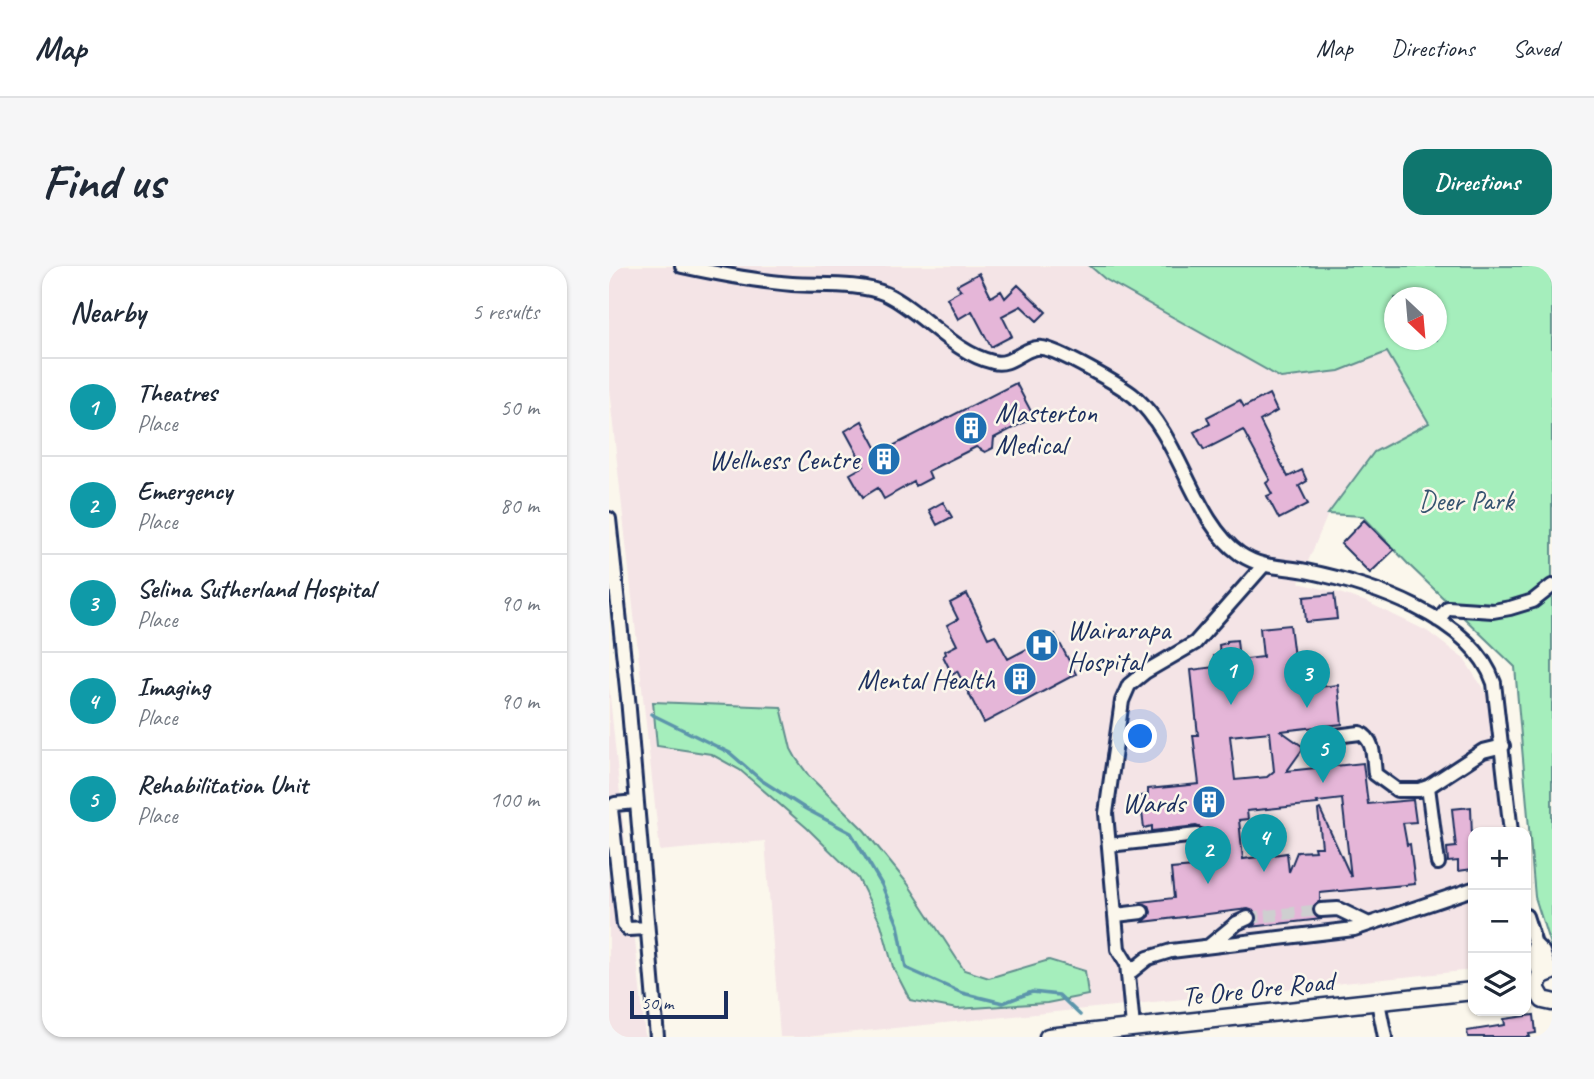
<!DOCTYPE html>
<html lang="en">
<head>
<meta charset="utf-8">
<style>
  :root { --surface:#fff; --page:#f6f6f7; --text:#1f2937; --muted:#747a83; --line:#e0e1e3; --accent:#0f766e }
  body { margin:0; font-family:Caveat,sans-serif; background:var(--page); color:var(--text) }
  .controls { position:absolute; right:21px; bottom:21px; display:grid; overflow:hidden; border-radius:14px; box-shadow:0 2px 5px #0004 }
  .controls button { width:63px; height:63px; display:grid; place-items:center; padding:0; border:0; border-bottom:2px solid var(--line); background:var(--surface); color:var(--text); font:35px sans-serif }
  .compass { position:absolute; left:775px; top:21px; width:63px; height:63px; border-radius:50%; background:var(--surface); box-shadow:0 2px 5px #0004; rotate:154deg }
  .scale { position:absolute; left:21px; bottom:18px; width:98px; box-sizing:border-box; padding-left:7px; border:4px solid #1b2f5e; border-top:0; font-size:19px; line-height:24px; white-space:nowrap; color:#1b2f5e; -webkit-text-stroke:5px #fbf7ec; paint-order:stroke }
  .you { position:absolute; left:532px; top:471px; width:24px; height:24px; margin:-18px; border:5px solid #fff; border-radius:50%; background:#1a73e8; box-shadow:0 0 0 10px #1a73e833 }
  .badge { display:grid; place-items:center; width:46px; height:46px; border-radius:50%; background:var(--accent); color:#fff; font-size:23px; font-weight:700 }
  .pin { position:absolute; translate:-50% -58px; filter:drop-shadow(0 2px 4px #0008) }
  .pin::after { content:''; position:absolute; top:37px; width:24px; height:21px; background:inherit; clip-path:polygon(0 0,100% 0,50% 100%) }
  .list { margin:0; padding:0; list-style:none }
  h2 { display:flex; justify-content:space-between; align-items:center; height:91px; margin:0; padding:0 28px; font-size:30px }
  h2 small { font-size:23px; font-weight:400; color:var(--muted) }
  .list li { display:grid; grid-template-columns:46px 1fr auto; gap:21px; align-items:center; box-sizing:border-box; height:98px; padding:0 28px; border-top:2px solid var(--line) }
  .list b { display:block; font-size:26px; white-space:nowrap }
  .list p { margin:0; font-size:23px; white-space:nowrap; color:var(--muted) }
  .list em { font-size:23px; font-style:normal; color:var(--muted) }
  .icon { flex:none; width:38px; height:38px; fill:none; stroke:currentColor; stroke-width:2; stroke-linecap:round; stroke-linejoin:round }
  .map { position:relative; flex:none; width:943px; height:771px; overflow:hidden; border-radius:21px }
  header { display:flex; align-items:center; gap:42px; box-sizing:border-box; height:98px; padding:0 35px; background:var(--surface); border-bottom:2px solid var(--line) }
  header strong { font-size:33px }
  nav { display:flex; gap:38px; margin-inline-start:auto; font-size:24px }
  .intro { display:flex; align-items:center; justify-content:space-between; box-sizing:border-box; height:168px; padding:0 42px }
  h1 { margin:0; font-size:49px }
  .button { padding:18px 32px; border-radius:21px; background:var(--accent); color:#fff; font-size:24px; font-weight:700 }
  main { display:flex; gap:42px; padding:0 42px }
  aside { flex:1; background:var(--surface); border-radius:21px; box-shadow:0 2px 5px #0004 }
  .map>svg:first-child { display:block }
  .built { fill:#f4e4e6 }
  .green { fill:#a5eebc; stroke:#608e8d; stroke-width:2; fill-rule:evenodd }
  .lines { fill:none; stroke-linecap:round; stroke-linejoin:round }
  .stream { stroke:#5c95ab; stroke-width:3.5 }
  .building { fill:#e5b6d8; stroke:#1b2f5e; stroke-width:2; fill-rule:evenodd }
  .minor-tunnel { stroke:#cecfd0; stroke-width:12; stroke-dasharray:12 6; stroke-linecap:butt }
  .minor-casing { stroke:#1b2f5e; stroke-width:18 }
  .major-casing { stroke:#1b2f5e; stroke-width:21 }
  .minor { stroke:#fbf7ec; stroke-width:12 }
  .major { stroke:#fbf7ec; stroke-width:16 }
  .labels { text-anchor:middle; stroke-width:5; stroke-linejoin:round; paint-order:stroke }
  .poi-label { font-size:28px; fill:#1b2f5e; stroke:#fbf7ec; text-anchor:end }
  .park-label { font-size:28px; fill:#375571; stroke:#fbf7ec }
  .street-label { font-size:28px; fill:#1b2f5e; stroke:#fbf7ec }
</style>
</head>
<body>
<header>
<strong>Map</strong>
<nav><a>Map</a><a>Directions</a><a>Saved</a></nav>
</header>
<div class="intro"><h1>Find us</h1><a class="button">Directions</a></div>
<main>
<aside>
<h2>Nearby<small>5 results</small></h2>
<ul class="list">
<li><span class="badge" style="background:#0f9aa8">1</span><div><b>Theatres</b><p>Place</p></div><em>50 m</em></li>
<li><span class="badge" style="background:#0f9aa8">2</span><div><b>Emergency</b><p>Place</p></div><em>80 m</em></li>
<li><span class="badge" style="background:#0f9aa8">3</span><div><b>Selina Sutherland Hospital</b><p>Place</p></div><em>90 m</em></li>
<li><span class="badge" style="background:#0f9aa8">4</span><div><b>Imaging</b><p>Place</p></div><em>90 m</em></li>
<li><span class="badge" style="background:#0f9aa8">5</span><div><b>Rehabilitation Unit</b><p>Place</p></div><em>100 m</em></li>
</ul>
</aside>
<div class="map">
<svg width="943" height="771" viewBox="0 0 943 771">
  <rect width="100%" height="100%" fill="#fbf7ec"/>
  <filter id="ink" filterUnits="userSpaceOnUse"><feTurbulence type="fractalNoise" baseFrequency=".0143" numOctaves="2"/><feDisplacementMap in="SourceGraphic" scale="14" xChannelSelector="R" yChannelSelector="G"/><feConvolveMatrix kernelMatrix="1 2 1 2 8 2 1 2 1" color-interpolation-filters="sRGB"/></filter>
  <g filter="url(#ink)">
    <path class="built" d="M0 0H481L496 13 730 105 778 86 820 157 765 186 719 248 690 317 727 326 758 336 818 365 855 393 880 432 893 566H864V704L196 771H171L156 575 51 585 0 123Z
      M0 421 36 771H0Z"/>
    <path class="green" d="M481 0H943V685L926 631 906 401 799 298 754 250 719 248 765 186 820 157 778 86 730 105 672 112 496 13ZM786 32H828V74H786Z
      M44 436 172 441 182 483 187 492 200 510 255 564 299 618 355 704 380 712 440 694 476 705 479 729 438 737 348 743 301 734 284 701 272 658 249 612 198 562 131 504 102 488 48 480Z"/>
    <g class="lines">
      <path class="stream" d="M42 448 121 487 152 514 197 543 242 567 273 619 289 659 297 702 353 727 394 737 423 726 450 729 471 749"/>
    </g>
    <path class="building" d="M370 7 382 31 392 25 396 32 409 19 437 46 428 55 412 40 393 50 403 70 382 81 363 45 349 53 338 32 352 24 348 19Z
      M407 117 425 151 385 172 384 182 376 186 367 181 319 205 322 212 307 220 305 216 275 233 269 222 254 231 241 208 255 200 236 165 253 155 270 187Z
      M660 128 668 145 651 155 679 211 693 204 698 215 690 220 699 238 670 253 658 230 663 228 657 217 661 214 634 164 595 184 585 166 601 158 598 151 631 134 635 141Z
      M334 236 343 251 328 259 320 244Z
      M755 254 785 284 761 307 732 278Z
      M358 328 379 372 386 369 399 393 446 368 467 408 375 457 348 405 343 408 334 390 337 388 336 385 348 379 338 359 349 353 341 337Z
      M725 328 728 353 697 356 695 331Z
      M681 359 689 423 729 419 733 458 672 465 693 480V484L678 505 754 497 759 538 804 534 807 556 794 557 798 579 801 578 806 618 711 627V635L705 640 703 645 708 651 713 653 641 661 646 658 648 652 645 645 639 643 534 656 541 650 542 646 540 640 532 636 565 632 562 603 597 600 595 563 587 560 543 565V560L535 562 531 530 539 529V523L590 518 584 469H589L582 404 606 401 605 390 611 389 610 379 618 377V375L628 374 630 394 654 391 651 362ZM661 466 665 505 658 511 626 514 621 470ZM733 533 742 611 711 543 709 544 713 581H705L706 585 688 586 680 606 678 587 634 593 630 554 639 553 638 545 709 538 708 536Z
      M862 541 864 603 849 605V595L839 596 838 582 847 581 843 543Z
      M925 749 927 767 920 768 921 771H859L858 765 896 759 895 753Z"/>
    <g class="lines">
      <path class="minor-tunnel" d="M639 652 712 644"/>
      <defs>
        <path id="minor" d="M73 0C110 8 146 15 183 18 212 20 250 16 277 28 313 45 344 87 384 96 403 101 414 80 433 82 448 83 513 120 526 131 572 172 584 255 631 288 654 303 672 300 697 305 760 318 862 350 885 417L902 566
          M0 253 19 432 48 771
          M829 354 839 342 884 345 901 342 924 335 943 320
          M719 471 751 467C766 474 764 493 766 508L788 524H810L819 521 874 485 894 480
          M819 521 829 597
          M27 536 6 538 2 543 15 659 19 663 38 662
          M500 579 588 569
          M712 644 729 643 760 658
          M507 649 533 646
          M917 650 926 678 934 686 941 705
          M926 678 923 687 931 710
          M600 680 628 657 639 652
          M519 708 539 692 562 685 745 663 864 623
          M769 736 776 771
          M524 761 518 698 509 683 497 547 513 435 520 419 536 406 586 377 654 300"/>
        <path id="major" d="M943 705 931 710 927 722 934 734 943 736
          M439 771 864 725"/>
      </defs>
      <use href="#minor" class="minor-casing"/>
      <use href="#major" class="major-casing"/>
      <use href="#minor" class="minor"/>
      <use href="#major" class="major"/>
    </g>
  </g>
  <defs>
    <symbol id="building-disc" viewBox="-11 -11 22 22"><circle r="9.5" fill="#1f6fb2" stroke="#fbf7ec"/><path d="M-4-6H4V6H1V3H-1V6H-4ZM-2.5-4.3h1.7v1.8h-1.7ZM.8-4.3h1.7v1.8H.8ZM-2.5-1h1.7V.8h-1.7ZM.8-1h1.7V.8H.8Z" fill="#fff"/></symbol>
    <symbol id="hospital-disc" viewBox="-11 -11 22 22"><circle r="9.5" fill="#1f6fb2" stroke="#fbf7ec"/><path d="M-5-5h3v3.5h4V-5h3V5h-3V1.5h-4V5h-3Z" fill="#fff"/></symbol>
  </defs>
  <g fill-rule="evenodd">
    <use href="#building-disc" x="343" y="143" width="38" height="38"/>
    <use href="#building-disc" x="256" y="174" width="38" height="38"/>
    <use href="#hospital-disc" x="414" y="360" width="38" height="38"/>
    <use href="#building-disc" x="392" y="394" width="38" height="38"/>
    <use href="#building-disc" x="581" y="517" width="38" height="38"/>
  </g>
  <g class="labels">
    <g class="poi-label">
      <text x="386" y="156" text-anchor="start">Masterton<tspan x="386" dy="32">Medical</tspan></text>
      <text x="250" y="203">Wellness Centre</text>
      <text x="458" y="373" text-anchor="start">Wairarapa<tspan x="458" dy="32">Hospital</tspan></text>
      <text x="386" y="423">Mental Health</text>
      <text x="576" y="546">Wards</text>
    </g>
    <g class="park-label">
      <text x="857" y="244">Deer Park</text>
    </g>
    <g class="street-label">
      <text transform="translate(649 722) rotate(-6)" y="10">Te Ore Ore Road</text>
    </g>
  </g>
</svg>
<div class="controls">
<button>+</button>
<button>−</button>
<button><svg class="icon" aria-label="layers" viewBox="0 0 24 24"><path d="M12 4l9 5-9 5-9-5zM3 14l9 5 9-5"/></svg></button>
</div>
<svg class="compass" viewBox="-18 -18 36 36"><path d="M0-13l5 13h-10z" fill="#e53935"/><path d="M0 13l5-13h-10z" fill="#747a83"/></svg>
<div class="scale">50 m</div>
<div class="you"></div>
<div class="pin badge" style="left:622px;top:439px;background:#0f9aa8">1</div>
<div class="pin badge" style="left:599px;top:618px;background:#0f9aa8">2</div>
<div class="pin badge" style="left:698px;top:442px;background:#0f9aa8">3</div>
<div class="pin badge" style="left:655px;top:606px;background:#0f9aa8">4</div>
<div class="pin badge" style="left:714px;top:517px;background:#0f9aa8">5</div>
</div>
</main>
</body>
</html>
